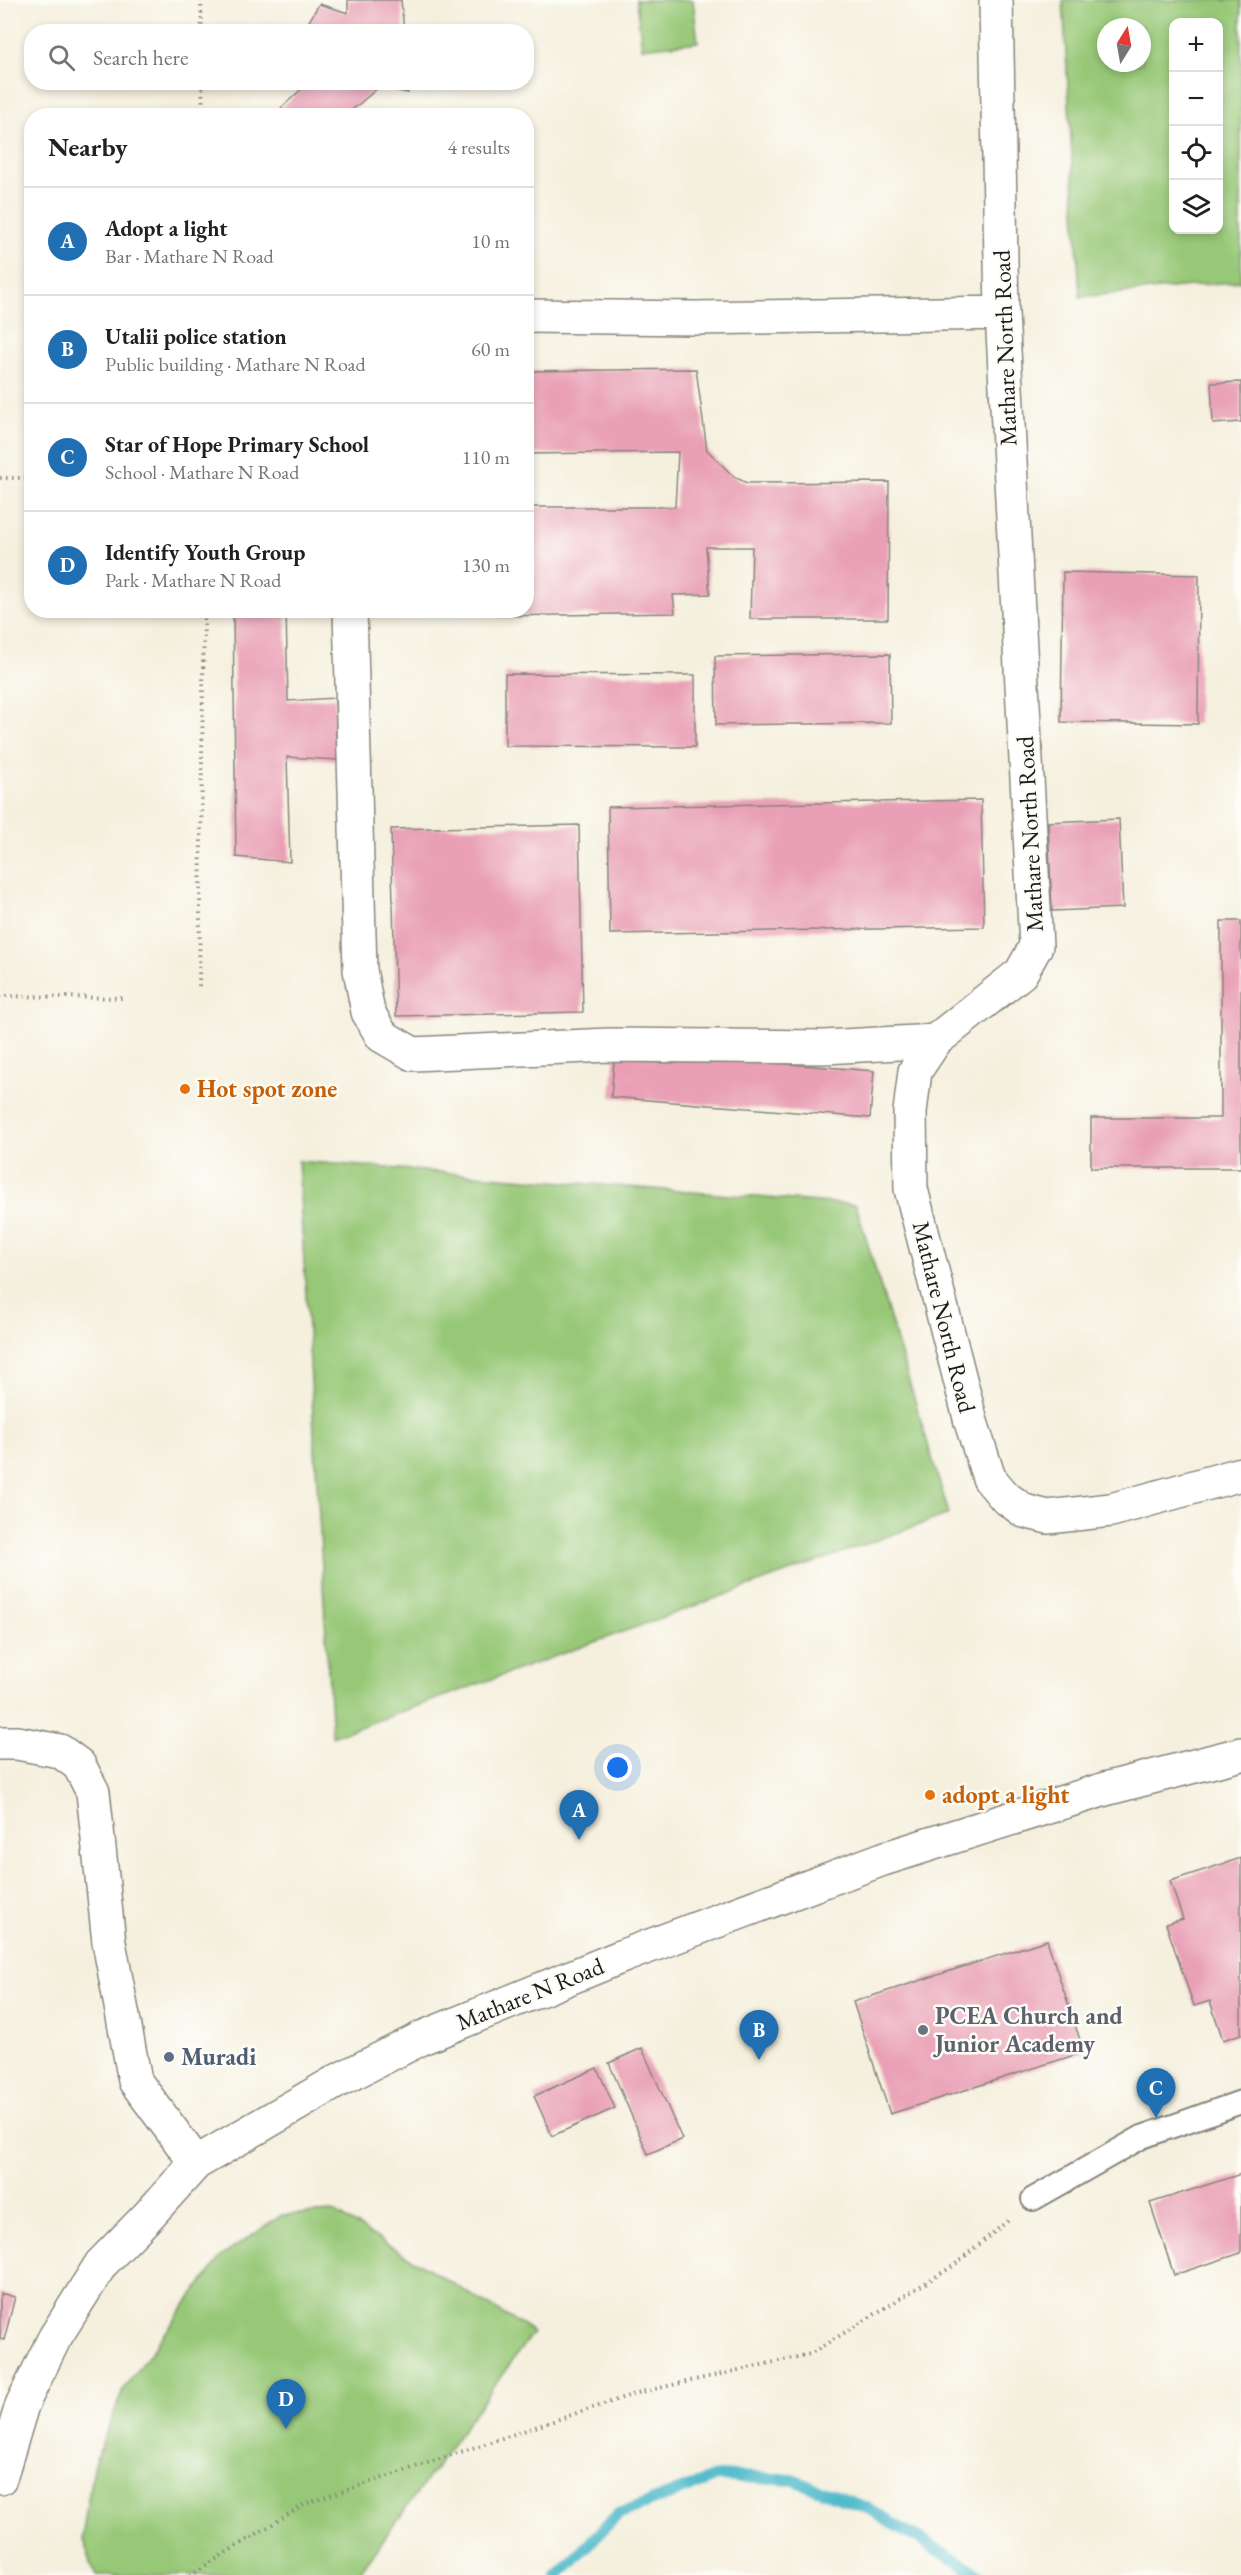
<!DOCTYPE html>
<html lang="en">
<head>
<meta charset="utf-8">
<style>
  :root { --surface:#fff; --page:#f2f2f2; --text:#202124; --muted:#757577; --line:#e0e0e0; --accent:#1f6fb2 }
  body { margin:0; font-family:"EB Garamond",serif; background:var(--page); color:var(--text) }
  .controls { position:absolute; right:18px; top:18px; display:grid; overflow:hidden; border-radius:12px; box-shadow:0 3px 9px #0003 }
  .controls button { width:54px; height:54px; display:grid; place-items:center; padding:0; border:0; border-bottom:2px solid var(--line); background:var(--surface); color:var(--text); font:30px sans-serif }
  .compass { position:absolute; left:1097px; top:18px; width:54px; height:54px; border-radius:50%; background:var(--surface); box-shadow:0 3px 9px #0003; rotate:11deg }
  .you { position:absolute; left:618px; top:1768px; width:21px; height:21px; margin:-15px; border:4px solid #fff; border-radius:50%; background:#1a73e8; box-shadow:0 0 0 9px #1a73e833 }
  .badge { display:grid; place-items:center; width:39px; height:39px; border-radius:50%; background:var(--accent); color:#fff; font-size:20px; font-weight:700 }
  .pin { position:absolute; translate:-50% -50px; filter:drop-shadow(0 2px 3px #0008) }
  .pin::after { content:''; position:absolute; top:32px; width:21px; height:18px; background:inherit; clip-path:polygon(0 0,100% 0,50% 100%) }
  .list { margin:0; padding:0; list-style:none }
  h2 { display:flex; justify-content:space-between; align-items:center; height:78px; margin:0; padding:0 24px; font-size:26px }
  h2 small { font-size:20px; font-weight:400; color:var(--muted) }
  .list li { display:grid; grid-template-columns:39px 1fr auto; gap:18px; align-items:center; box-sizing:border-box; height:108px; padding:0 24px; border-top:2px solid var(--line) }
  .list b { display:block; font-size:22px; white-space:nowrap }
  .list p { margin:0; font-size:20px; white-space:nowrap; color:var(--muted) }
  .list em { font-size:20px; font-style:normal; color:var(--muted) }
  .icon { flex:none; width:33px; height:33px; fill:none; stroke:currentColor; stroke-width:2; stroke-linecap:round; stroke-linejoin:round }
  .map { position:relative; flex:none; width:1241px; height:2575px; overflow:hidden }
  .search { position:absolute; background:var(--surface); box-shadow:0 3px 9px #0003; left:24px; top:24px; width:510px; height:66px; display:flex; align-items:center; gap:15px; box-sizing:border-box; padding:0 21px; border-radius:24px; color:var(--muted); font-size:22px }
  .panel { position:absolute; background:var(--surface); box-shadow:0 3px 9px #0003; left:24px; top:108px; width:510px; height:510px; border-radius:24px }
  .map>svg:first-child { display:block }
  .green { fill:#97c877; stroke:#5a724a; stroke-width:1.5; fill-rule:evenodd }
  .lines { fill:none; stroke-linecap:round; stroke-linejoin:round }
  .stream { stroke:#4fbacb; stroke-width:12 }
  .building { fill:#e99fb5 }
  .service-casing { stroke:#88867d; stroke-width:26 }
  .minor-casing { stroke:#88867d; stroke-width:36 }
  .path { stroke:#88867d; stroke-width:4; stroke-dasharray:1.5 4.5; stroke-linecap:butt }
  .service { stroke:#fff; stroke-width:22 }
  .minor { stroke:#fff; stroke-width:33 }
  .food-dot { fill:#e8710a; stroke:#fdfcf7; stroke-width:2 }
  .worship-dot { fill:#6b7280; stroke:#fdfcf7; stroke-width:2 }
  .service-dot { fill:#5c6f8a; stroke:#fdfcf7; stroke-width:2 }
  .labels { text-anchor:middle; stroke-width:5; stroke-linejoin:round; paint-order:stroke }
  .street-label { font-size:24px; fill:#1c1c1c; stroke:#fdfcf7 }
  .food-label { font-size:24px; font-weight:bold; fill:#c56008; stroke:#fdfcf7; text-anchor:start }
  .worship-label { font-size:24px; font-weight:bold; fill:#5b616d; stroke:#fdfcf7; text-anchor:start }
  .service-label { font-size:24px; font-weight:bold; fill:#4e5e75; stroke:#fdfcf7; text-anchor:start }
</style>
</head>
<body>
<div class="map">
<svg width="1241" height="2575" viewBox="0 0 1241 2575">
  <rect width="100%" height="100%" fill="#fdfcf7"/>
  <filter id="ink" filterUnits="userSpaceOnUse"><feTurbulence type="fractalNoise" baseFrequency=".0167" numOctaves="2"/><feDisplacementMap in="SourceGraphic" scale="12" xChannelSelector="R" yChannelSelector="G"/><feConvolveMatrix kernelMatrix="1 2 1 2 8 2 1 2 1" color-interpolation-filters="sRGB"/></filter>
  <filter id="wash" filterUnits="userSpaceOnUse"><feTurbulence type="fractalNoise" baseFrequency=".008" numOctaves="4" result="noise"/><feDisplacementMap in="SourceGraphic" scale="24" xChannelSelector="R" yChannelSelector="G"/><feGaussianBlur stdDeviation="1.35" result="paint"/><feColorMatrix in="noise" values="0 0 0 0 0 0 0 0 0 0 0 0 0 0 0 0 0 1.4 0 .05"/><feComposite in="paint" operator="in"/></filter>
  <g filter="url(#wash)">
    <rect width="100%" height="100%" fill="#f5f0de"/>
    <path class="green" d="M636 0H693L698 42 642 48Z
      M1063 0H1241V281L1080 297ZM1174 22H1218V230H1174ZM1106 27H1142V63H1106Z
      M298 1161 856 1205 949 1514 332 1737Z
      M334 2212 533 2332 358 2575H96L82 2538 93 2467 123 2390 222 2256 282 2215Z"/>
    <g class="lines">
      <path class="stream" d="M557 2575 618 2514 718 2476 793 2480 865 2507 979 2575"/>
    </g>
    <g id="blocks">
      <path class="building" d="M348 0H401L404 32H303L319 4 348 13Z
        M309 82H409L408 93 379 87 345 116H287L281 108Z
        M696 369 707 450 734 477 747 483 889 482 888 619H750L752 547H706L710 594 673 595 675 613 498 616V610H526V507H675L678 452 526 454V371Z
        M1241 382V422L1213 424 1211 383Z
        M1063 572 1199 575 1198 724 1061 722Z
        M233 610H286L288 701 335 698 337 760 287 757 290 862 236 857Z
        M890 654 891 723 716 725 715 656Z
        M505 674 695 675V747L505 746Z
        M981 800 984 927 610 934 608 807Z
        M1119 819 1123 908 1052 911 1048 822Z
        M579 825 583 1012 396 1016 391 829Z
        M1221 921H1241V1168H1091V1118H1221Z
        M615 1050 874 1071 870 1118 611 1097Z
        M1241 1858V2034L1223 2040 1210 2001 1194 2006 1166 1924 1183 1919 1170 1881Z
        M1047 1940 1084 2052 890 2114 853 2002Z
        M642 2048 682 2139 648 2154 609 2063Z
        M597 2068 615 2108 552 2136 534 2096Z
        M1241 2174V2253L1174 2275 1150 2203Z
        M0 2293 15 2297 4 2340 0 2339Z"/>
    </g>
  </g>
  <g filter="url(#ink)">
    <use href="#blocks" fill-opacity="0" stroke="#88867d" stroke-width="1.5"/>
    <g class="lines">
      <defs>
        <path id="service" d="M1033 2199 1142 2137 1241 2102"/>
        <path id="minor" d="M996 0 1002 313 1036 946 1021 973 935 1041 915 1071 910 1112 911 1189 971 1422 989 1478 1005 1497 1024 1511 1048 1517 1111 1510 1241 1474
          M526 316 696 318 1002 313
          M350 610 360 970 368 1012 382 1036 413 1054 609 1045 824 1047 935 1041
          M0 1743H17L60 1751 79 1765 93 1792 109 1942 135 2081 196 2163
          M0 2478 22 2405 54 2339 101 2264 147 2217 196 2163 339 2080 424 2037 623 1956 883 1859 1105 1789 1241 1754"/>
      </defs>
      <use href="#service" class="service-casing"/>
      <use href="#minor" class="minor-casing"/>
      <path class="path" d="M201 0 202 32
        M202 82 203 116
        M0 478H32
        M199 986 204 610
        M0 996 124 998
        M190 2575 305 2504 637 2393 810 2354 953 2266 1010 2219"/>
      <use href="#service" class="service"/>
      <use href="#minor" class="minor"/>
    </g>
  </g>
  <g class="food-dot">
    <circle cx="185" cy="1089" r="6"/>
    <circle cx="930" cy="1795" r="6"/>
  </g>
  <circle class="worship-dot" cx="923" cy="2030" r="6"/>
  <circle class="service-dot" cx="169" cy="2057" r="6"/>
  <g class="labels">
    <g class="street-label">
      <text transform="translate(1005 348) rotate(-92)" y="8">Mathare North Road</text>
      <text transform="translate(1030 834) rotate(-93)" y="8">Mathare North Road</text>
      <text transform="translate(944 1317) rotate(76)" y="8">Mathare North Road</text>
      <text transform="translate(530 1994) rotate(-22)" y="8">Mathare N Road</text>
    </g>
    <g class="food-label">
      <text x="197" y="1097">Hot spot zone</text>
      <text x="942" y="1803">adopt a light</text>
    </g>
    <g class="worship-label">
      <text x="935" y="2024">PCEA Church and<tspan x="935" dy="28">Junior Academy</tspan></text>
    </g>
    <g class="service-label">
      <text x="181" y="2065">Muradi</text>
    </g>
  </g>
</svg>
<div class="controls">
<button>+</button>
<button>−</button>
<button><svg class="icon" aria-label="locate" viewBox="0 0 24 24"><circle cx="12" cy="12" r="6"/><path d="M12 2v4M12 18v4M2 12h4M18 12h4"/></svg></button>
<button><svg class="icon" aria-label="layers" viewBox="0 0 24 24"><path d="M12 4l9 5-9 5-9-5zM3 14l9 5 9-5"/></svg></button>
</div>
<svg class="compass" viewBox="-18 -18 36 36"><path d="M0-13l5 13h-10z" fill="#e53935"/><path d="M0 13l5-13h-10z" fill="#757577"/></svg>
<div class="you"></div>
<div class="pin badge" style="left:579px;top:1840px">A</div>
<div class="pin badge" style="left:759px;top:2060px">B</div>
<div class="pin badge" style="left:1156px;top:2118px">C</div>
<div class="pin badge" style="left:286px;top:2429px">D</div>
<div class="search"><svg class="icon" aria-label="search" viewBox="0 0 24 24"><circle cx="10" cy="10" r="6"/><path d="M15 15l6 6"/></svg>Search here</div>
<section class="panel">
<h2>Nearby<small>4 results</small></h2>
<ul class="list">
<li><span class="badge">A</span><div><b>Adopt a light</b><p>Bar · Mathare N Road</p></div><em>10 m</em></li>
<li><span class="badge">B</span><div><b>Utalii police station</b><p>Public building · Mathare N Road</p></div><em>60 m</em></li>
<li><span class="badge">C</span><div><b>Star of Hope Primary School</b><p>School · Mathare N Road</p></div><em>110 m</em></li>
<li><span class="badge">D</span><div><b>Identify Youth Group</b><p>Park · Mathare N Road</p></div><em>130 m</em></li>
</ul>
</section>
</div>
</body>
</html>
